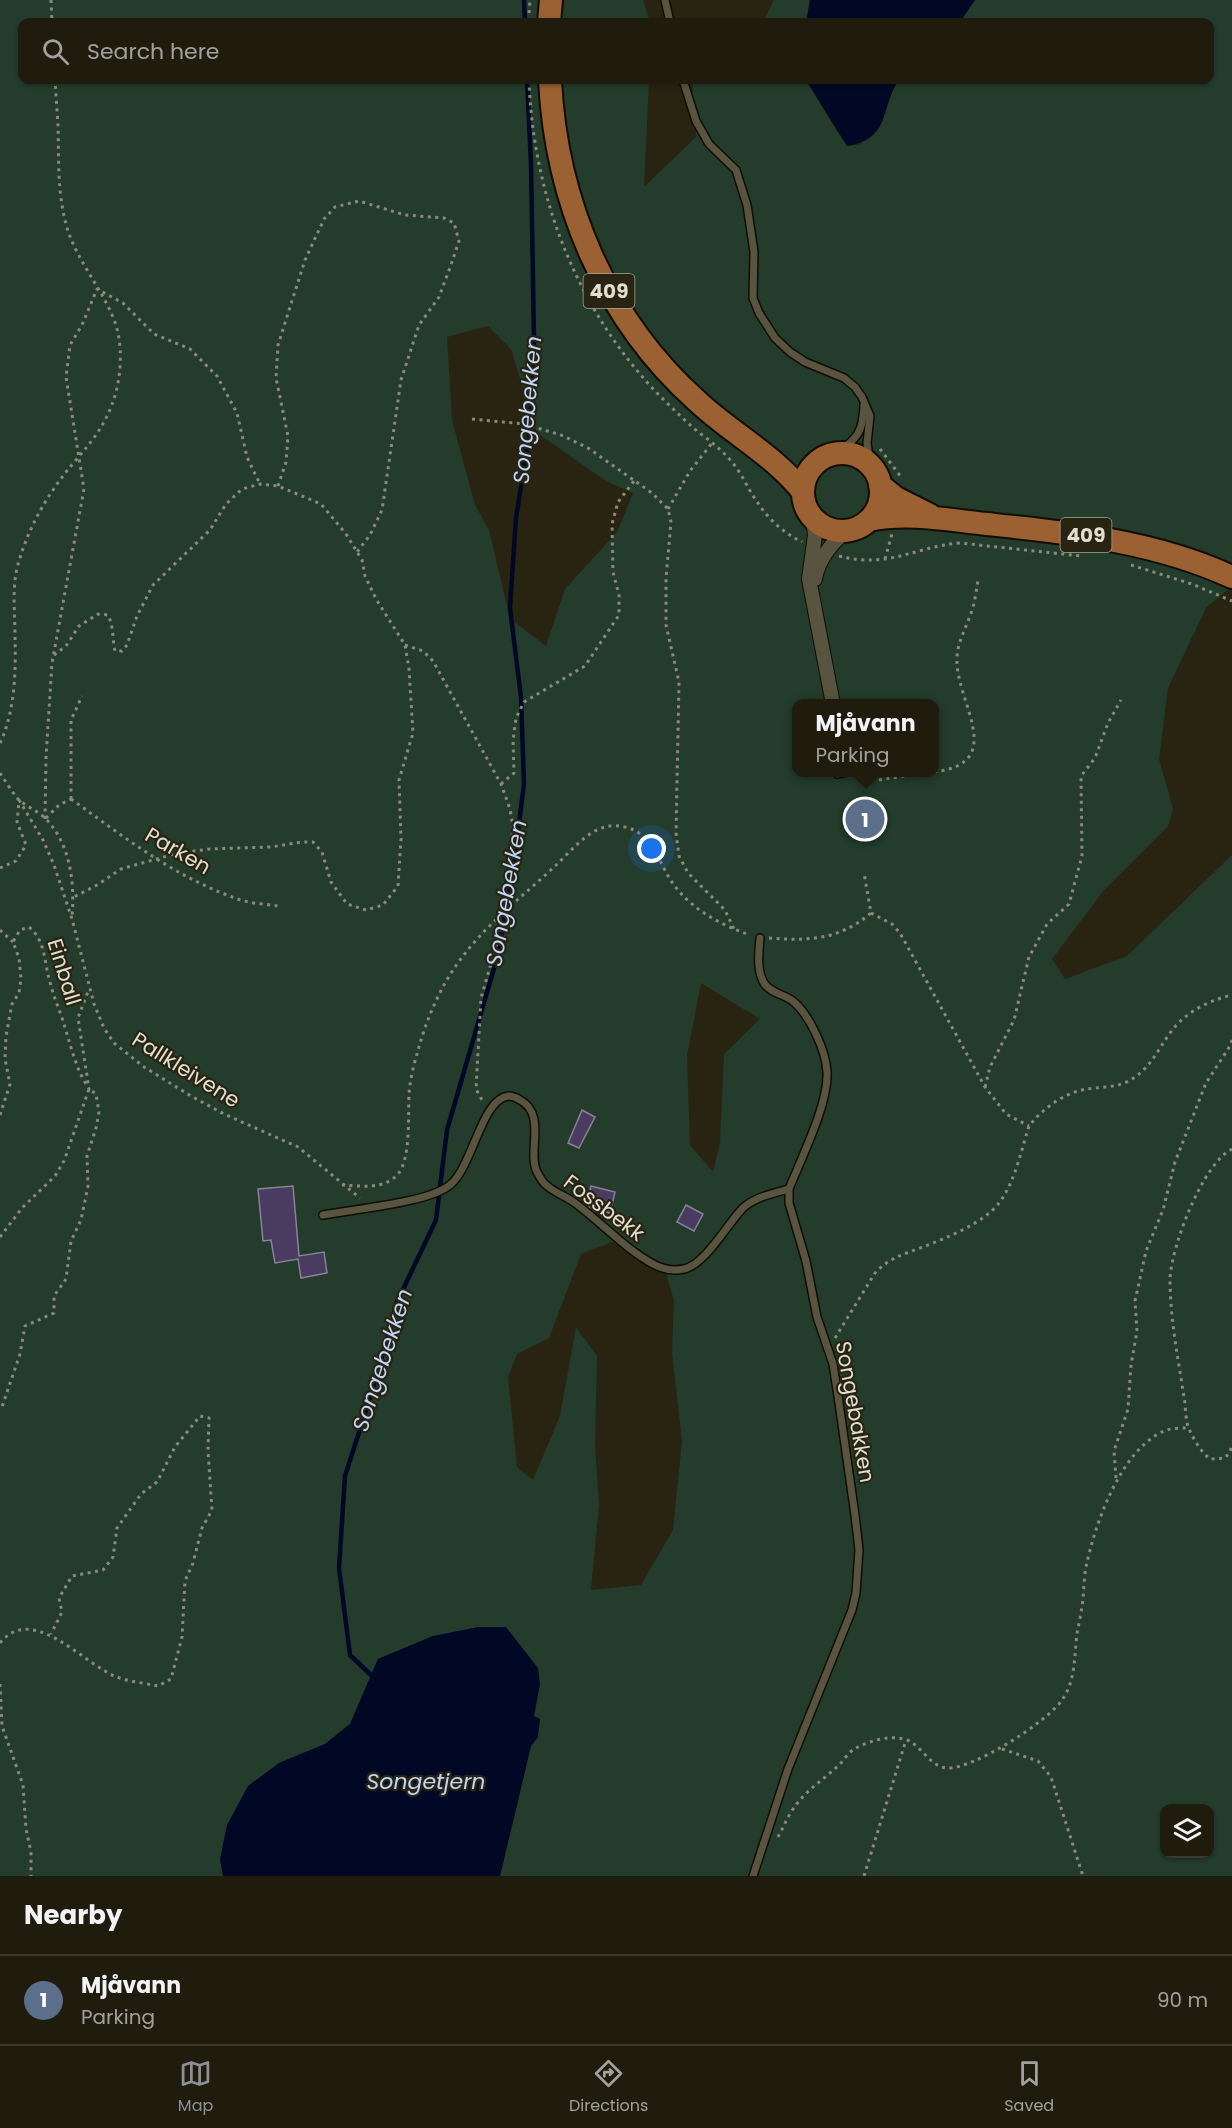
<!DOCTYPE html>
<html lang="en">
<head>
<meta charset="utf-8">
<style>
  :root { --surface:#1f1b0d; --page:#2c281b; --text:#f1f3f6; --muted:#a1a19d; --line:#3c392e; --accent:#8c9099 }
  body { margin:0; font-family:Poppins,sans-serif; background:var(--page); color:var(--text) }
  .controls { position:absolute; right:18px; bottom:18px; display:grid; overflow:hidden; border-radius:12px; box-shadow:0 2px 4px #0004 }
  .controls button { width:54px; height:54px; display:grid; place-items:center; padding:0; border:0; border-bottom:2px solid var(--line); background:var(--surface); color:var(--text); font:30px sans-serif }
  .you { position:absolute; left:652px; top:849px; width:21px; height:21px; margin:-15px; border:4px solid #fff; border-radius:50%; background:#1a73e8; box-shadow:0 0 0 9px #1a73e833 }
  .badge { display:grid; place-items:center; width:39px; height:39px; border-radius:50%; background:var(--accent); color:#fff; font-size:20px; font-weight:700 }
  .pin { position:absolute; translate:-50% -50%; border:3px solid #fff; box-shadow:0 2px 6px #0006 }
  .popup { position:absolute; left:792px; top:699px; width:147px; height:78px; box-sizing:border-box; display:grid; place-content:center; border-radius:12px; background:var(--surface); filter:drop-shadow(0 2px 4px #0005); font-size:20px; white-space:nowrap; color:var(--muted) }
  .popup b { font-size:22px; color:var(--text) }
  .popup::after { content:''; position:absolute; left:50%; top:100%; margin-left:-12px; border:12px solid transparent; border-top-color:var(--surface) }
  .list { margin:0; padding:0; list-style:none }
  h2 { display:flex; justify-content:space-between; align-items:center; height:78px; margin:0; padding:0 24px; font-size:26px }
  h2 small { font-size:20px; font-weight:400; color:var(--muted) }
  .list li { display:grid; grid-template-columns:39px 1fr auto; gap:18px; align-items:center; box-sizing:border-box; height:90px; padding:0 24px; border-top:2px solid var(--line) }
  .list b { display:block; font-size:22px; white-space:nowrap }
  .list p { margin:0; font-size:20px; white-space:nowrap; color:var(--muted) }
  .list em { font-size:20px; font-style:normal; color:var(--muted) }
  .icon { flex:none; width:33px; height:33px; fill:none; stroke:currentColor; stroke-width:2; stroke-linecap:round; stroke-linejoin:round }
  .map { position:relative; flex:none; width:1232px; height:1876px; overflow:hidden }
  .search { position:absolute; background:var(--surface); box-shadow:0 2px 4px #0004; left:18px; right:18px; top:18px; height:66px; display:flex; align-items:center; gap:15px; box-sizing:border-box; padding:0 21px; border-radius:12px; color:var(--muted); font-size:22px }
  .sheet { height:168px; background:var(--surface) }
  nav { display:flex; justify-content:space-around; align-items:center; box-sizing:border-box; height:84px; border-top:2px solid var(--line); background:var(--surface); font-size:16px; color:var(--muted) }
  nav a { display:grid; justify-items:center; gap:3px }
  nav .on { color:var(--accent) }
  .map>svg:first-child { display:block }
  .green { fill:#233c2c; fill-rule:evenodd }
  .water { fill:#000825 }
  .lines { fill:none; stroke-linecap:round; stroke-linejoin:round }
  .stream { stroke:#000825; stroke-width:4.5 }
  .building { fill:#4a3b60; stroke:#8a8297; stroke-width:1.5 }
  .lane-casing { stroke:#110d00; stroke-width:10 }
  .street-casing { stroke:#110d00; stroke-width:16 }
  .primary-casing { stroke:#110d00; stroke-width:26 }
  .path { stroke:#8d897a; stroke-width:3; stroke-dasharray:3 4.5; stroke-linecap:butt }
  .lane { stroke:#595440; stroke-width:7 }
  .street { stroke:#595440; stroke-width:14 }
  .primary { stroke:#9b6132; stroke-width:22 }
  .labels { text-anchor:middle; stroke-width:4.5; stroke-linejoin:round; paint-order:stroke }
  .shield { fill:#292411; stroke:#a9a697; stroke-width:1.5 }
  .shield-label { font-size:20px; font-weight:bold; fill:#e0ddd1 }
  .street-label { font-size:21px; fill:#e0ddd1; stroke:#292411 }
  .water-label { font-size:22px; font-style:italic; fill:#bed6fa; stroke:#292411 }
</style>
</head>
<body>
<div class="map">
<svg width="1232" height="1876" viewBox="0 0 1232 1876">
  <rect width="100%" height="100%" fill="#292411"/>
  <path class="green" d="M0 0H643L650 22H22V80H649L644 187 696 137 692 80H806L836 130 848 146 861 144 899 80H1210V22H960L975 0H1232V586L1206 608 1168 688 1159 759 1173 809 1168 826 1104 890 1052 959 1065 979 1127 956 1232 855V1876H500L531 1746 538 1737 534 1716 540 1684 433 1636 378 1659 350 1724 325 1744 279 1763 220 1859 223 1876H0ZM488 326 511 349 537 433 606 481 633 493 617 532 565 589 546 646 510 619 489 530 475 505 452 420 447 337ZM796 704H934V772H796ZM701 983 760 1019 724 1054 720 1143 713 1172 690 1145 687 1056ZM612 1242 665 1269 674 1301 672 1352 682 1441 673 1530 641 1585 591 1590 599 1505 595 1446 597 1356 576 1327 560 1416 533 1480 517 1467 508 1377 517 1354 549 1338 581 1254ZM1164 1808H1210V1854H1164Z
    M774 0H810L806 22H763Z"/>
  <path class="water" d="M810 0H975L960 22H806Z
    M806 80H899C880 106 892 139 847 146Z
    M478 1627H506L538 1668 540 1684 534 1716 540 1719 538 1737 531 1746 500 1876H223L220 1859 227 1825 248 1786 279 1763 325 1744 350 1724 378 1659 433 1636Z"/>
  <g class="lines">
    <path class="stream" d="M524 0 525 22
      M371 1675 350 1655 339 1568 345 1476 372 1392 397 1302 436 1220 447 1130 497 958 513 871 524 784 521 697 510 608 516 518 530 431 534 339 531 163 527 80"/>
  </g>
  <path class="building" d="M582 1110 595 1117 579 1148 568 1143Z
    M293 1186 299 1256 324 1252 327 1273 301 1278 298 1259 275 1263 271 1240 263 1241 258 1189Z
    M591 1186 615 1192 610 1213 592 1209 587 1205Z
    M686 1205 703 1214 694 1231 677 1222Z"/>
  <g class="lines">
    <defs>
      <path id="lane" d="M665 0 670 22
        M683 80 696 121 709 144 736 170 747 205 754 252 753 298 759 313 775 338 790 352 805 362 844 378 855 387 862 397 870 416 867 443 870 464
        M836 454C858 438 863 432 864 405
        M837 774 846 772
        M323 1215C354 1209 428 1203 450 1185 473 1166 481 1100 508 1096 512 1096 517 1098 520 1100 547 1114 527 1152 537 1172 539 1175 541 1180 544 1183 552 1192 566 1196 575 1203 601 1222 624 1248 653 1264 662 1269 674 1271 684 1269 706 1264 727 1224 743 1208 755 1197 774 1193 789 1189
        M753 1876 788 1769 852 1610 856 1593 859 1550 855 1515 838 1396 833 1364 817 1317 806 1261 789 1203V1189C801 1159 829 1103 827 1072 826 1051 810 1016 794 1002 785 994 771 994 764 983 756 969 759 952 760 938"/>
      <path id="street" d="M813 518 815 535 809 579 833 704
        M815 579C818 560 832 542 847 531"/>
      <path id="primary" d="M549 22 551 0
        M550 80C556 201 605 319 697 401 731 433 774 455 803 492
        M803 492a39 39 0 1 1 78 0a39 39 0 1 1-78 0Z
        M880 485 896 498 930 515
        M869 520C908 512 948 520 987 524 1071 533 1154 541 1232 577"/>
    </defs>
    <use href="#lane" class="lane-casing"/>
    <use href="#street" class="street-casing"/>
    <use href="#primary" class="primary-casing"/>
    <path class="path" d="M51 0 52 22
      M529 13 530 0
      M529 80C533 195 576 308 657 393 670 406 683 419 697 431 709 440 721 449 731 461 742 473 748 490 758 503 769 520 784 533 802 542
      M472 419 524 424 561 435 588 448 652 493 668 509 671 522 666 578V625L679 682 676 833 679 856 688 873 725 910 734 929
      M880 449 901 477
      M278 486 286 462 288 436 276 378 278 345 305 260 324 219 335 207 359 201 405 215 444 218 454 223 459 241 451 265 439 297 419 325 401 380 382 510 370 535 357 552
      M668 509 690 471 712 443
      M839 556C889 569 913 547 960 543L1081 556
      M885 559 892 534
      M1131 565 1192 584 1232 601
      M405 645 423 651 433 661 501 784 510 809 513 827 511 843 514 885 510 906 502 926 481 998 476 1089 483 1102
      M54 655 66 646 79 626 98 614 108 615C114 627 112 638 115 651H122L127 645 137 616 153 585 210 530 226 504 242 489 260 484 278 486 321 504 346 534 362 560 365 576 376 599 405 645 409 669 413 733 399 780 401 839 398 886 383 905 366 910 347 904 331 882 322 852 313 842H301L271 847 210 849 178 853 121 869 97 885 74 897
      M0 743C15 712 16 671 15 636 15 613 12 591 17 568 24 541 37 513 53 490 78 452 105 437 117 388 122 365 122 338 113 317 99 284 75 258 66 224 57 191 59 158 58 125 57 110 56 95 55 80
      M934 772C1010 763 954 700 957 657 958 641 966 628 971 613 975 603 976 591 978 581
      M0 773C6 782 12 792 19 800 27 807 38 811 46 819 70 844 75 882 72 916
      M879 780 930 772
      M501 784 514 773 513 740 516 718 524 702 585 666 619 615V595L613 572 612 524 618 502 634 481
      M71 799C124 837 176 878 238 899 251 904 266 904 279 906
      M71 799V720L82 696
      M19 800 43 840 54 865 72 919 94 1004 104 1028 114 1043 144 1067 191 1096 224 1114 298 1147 360 1198
      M46 818 59 805 71 799
      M45 819 46 757 52 663 84 489 66 377 70 345 82 325 97 289 123 303 154 334 190 349 217 376 237 413 247 457 260 484
      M0 868 16 861 26 845 17 822 19 802
      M871 913 892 924 900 933 985 1087 1006 1114 1029 1126
      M0 930 13 942
      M769 938C809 941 839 940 871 913L864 873
      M985 1087 990 1067 1014 1020 1029 957 1047 924 1069 904 1082 856 1081 776 1095 758 1108 723 1121 700
      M0 1115 10 1084 5 1059 6 1036 12 1004 19 993 21 979 19 958 13 942 20 930 29 927C46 941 44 963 50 982 53 995 58 1006 62 1018 70 1042 75 1068 89 1089L78 1018 89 989
      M1232 1149C1203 1163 1171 1247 1170 1279 1170 1318 1178 1358 1184 1397 1186 1407 1185 1420 1189 1429 1194 1440 1201 1452 1210 1459L1225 1458 1230 1452 1232 1444
      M342 1185C361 1186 384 1190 398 1174 411 1159 408 1114 409 1094 410 1081 413 1067 417 1054 426 1020 441 984 463 956 489 922 523 896 554 867 574 849 594 819 625 827 656 834 659 869 678 890 696 912 724 926 750 935
      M0 1237 22 1208 55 1176 64 1161 89 1089 96 1094 99 1112 96 1128 87 1156 88 1186 81 1220 71 1241 66 1279 54 1296V1313L25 1326 20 1354 2 1407 0 1408
      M835 1338 875 1273C889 1258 904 1254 923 1247 946 1238 984 1223 999 1203 1015 1182 1021 1151 1029 1126 1041 1110 1063 1094 1082 1090 1099 1086 1117 1089 1132 1079 1151 1067 1157 1051 1170 1033 1184 1013 1209 1000 1232 995
      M1116 1478 1114 1451 1128 1409 1131 1365 1137 1331 1135 1301 1146 1251 1163 1210 1175 1162 1206 1083 1230 1046 1232 1040
      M0 1643C33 1602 84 1665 117 1677 130 1682 145 1683 158 1686L171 1679 182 1637 185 1581 193 1563 202 1528 212 1510 208 1451 209 1418 200 1416 175 1447 157 1482 141 1494 117 1528 113 1557 103 1570 72 1576 59 1598 62 1612 51 1634
      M0 1684 2 1726 23 1785 26 1829 31 1852V1876
      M1002 1749 1038 1761 1051 1777 1083 1876
      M778 1837C783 1828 787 1818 793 1809 805 1791 823 1780 839 1765 844 1760 848 1753 854 1749 869 1741 890 1734 907 1740 922 1746 930 1767 947 1768 974 1769 1047 1722 1062 1700 1076 1680 1074 1657 1077 1634 1079 1622 1082 1610 1083 1598 1084 1588 1084 1577 1086 1567 1095 1524 1120 1452 1162 1432 1169 1428 1180 1428 1188 1428
      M864 1876 906 1740"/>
    <use href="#lane" class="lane"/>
    <use href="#street" class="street"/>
    <use href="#primary" class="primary"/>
  </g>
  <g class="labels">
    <g class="shield">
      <rect x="583.5" y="274" width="51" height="34" rx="4.5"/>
      <rect x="1060.5" y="518" width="51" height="34" rx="4.5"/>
    </g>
    <g class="shield-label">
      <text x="609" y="298">409</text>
      <text x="1086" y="542">409</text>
    </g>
    <g class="street-label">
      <text transform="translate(178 851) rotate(30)" y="7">Parken</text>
      <text transform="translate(64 972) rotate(73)" y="7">Einball</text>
      <text transform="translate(186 1070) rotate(32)" y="7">Pallkleivene</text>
      <text transform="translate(604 1208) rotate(37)" y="7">Fossbekk</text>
      <text transform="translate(855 1412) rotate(80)" y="7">Songebakken</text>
    </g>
    <g class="water-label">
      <text transform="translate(527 410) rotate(-85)" y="8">Songebekken</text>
      <text transform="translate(506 893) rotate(-80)" y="8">Songebekken</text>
      <text transform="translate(382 1360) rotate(-72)" y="8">Songebekken</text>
      <text x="426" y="1789">Songetjern</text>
    </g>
  </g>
</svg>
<div class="controls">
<button><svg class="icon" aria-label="layers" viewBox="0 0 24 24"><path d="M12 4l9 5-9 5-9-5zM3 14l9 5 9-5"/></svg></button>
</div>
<div class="you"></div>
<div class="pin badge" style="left:865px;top:819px;background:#5c6f8a">1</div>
<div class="popup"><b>Mjåvann</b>Parking</div>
<div class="search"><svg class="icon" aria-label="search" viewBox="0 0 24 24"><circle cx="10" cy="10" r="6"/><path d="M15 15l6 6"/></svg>Search here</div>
</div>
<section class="sheet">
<h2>Nearby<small></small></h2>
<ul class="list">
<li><span class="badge" style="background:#5c6f8a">1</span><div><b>Mjåvann</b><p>Parking</p></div><em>90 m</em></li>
</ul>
</section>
<nav>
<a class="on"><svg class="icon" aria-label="map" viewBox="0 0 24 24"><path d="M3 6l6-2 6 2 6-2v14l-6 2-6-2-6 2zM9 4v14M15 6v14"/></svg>Map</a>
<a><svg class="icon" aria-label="directions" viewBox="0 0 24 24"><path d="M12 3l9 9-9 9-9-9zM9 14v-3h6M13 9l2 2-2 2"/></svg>Directions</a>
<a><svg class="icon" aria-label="saved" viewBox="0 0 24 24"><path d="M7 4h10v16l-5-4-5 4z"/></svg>Saved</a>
</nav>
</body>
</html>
